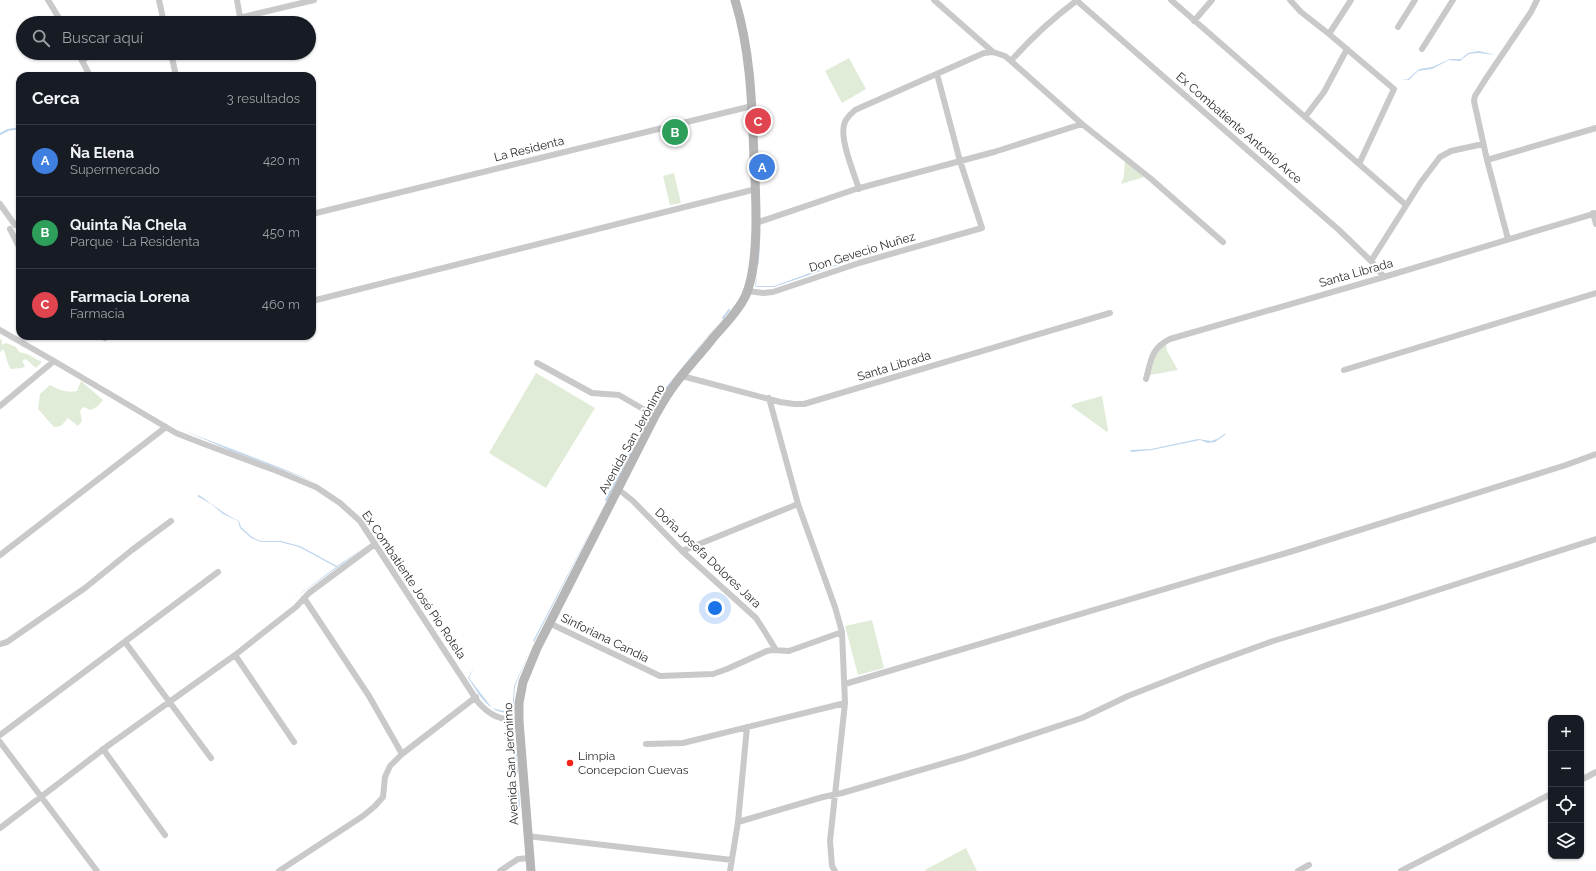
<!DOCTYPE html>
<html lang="es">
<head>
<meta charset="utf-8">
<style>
  :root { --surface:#171b24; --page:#242831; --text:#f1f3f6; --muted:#9ea1a6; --line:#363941; --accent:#d93025 }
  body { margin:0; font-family:Raleway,sans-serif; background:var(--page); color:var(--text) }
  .controls { position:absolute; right:12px; bottom:12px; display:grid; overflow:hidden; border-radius:8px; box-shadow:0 1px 3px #0004 }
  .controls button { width:36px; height:36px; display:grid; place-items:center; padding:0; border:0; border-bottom:1px solid var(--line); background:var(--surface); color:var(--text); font:20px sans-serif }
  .you { position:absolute; left:715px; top:608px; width:14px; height:14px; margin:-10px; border:3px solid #fff; border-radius:50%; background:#1a73e8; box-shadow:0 0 0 6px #1a73e833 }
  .badge { display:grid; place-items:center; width:26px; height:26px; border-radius:50%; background:var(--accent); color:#fff; font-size:13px; font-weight:700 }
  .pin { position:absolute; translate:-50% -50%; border:2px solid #fff; box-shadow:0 1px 4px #0006 }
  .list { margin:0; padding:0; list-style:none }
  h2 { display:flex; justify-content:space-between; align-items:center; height:52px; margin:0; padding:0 16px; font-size:17px }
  h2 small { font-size:13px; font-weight:400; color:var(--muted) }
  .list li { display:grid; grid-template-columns:26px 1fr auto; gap:12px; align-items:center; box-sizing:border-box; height:72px; padding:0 16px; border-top:1px solid var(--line) }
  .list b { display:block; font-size:15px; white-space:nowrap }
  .list p { margin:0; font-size:13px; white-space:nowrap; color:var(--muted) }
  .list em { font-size:13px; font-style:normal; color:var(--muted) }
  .icon { flex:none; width:22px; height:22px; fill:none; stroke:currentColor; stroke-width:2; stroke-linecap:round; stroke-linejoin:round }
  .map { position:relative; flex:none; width:1596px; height:871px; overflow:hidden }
  .search { position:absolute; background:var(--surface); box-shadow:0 1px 3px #0004; left:16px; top:16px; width:300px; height:44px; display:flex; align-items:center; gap:10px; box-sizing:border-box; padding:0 14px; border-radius:22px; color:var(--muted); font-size:15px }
  .panel { position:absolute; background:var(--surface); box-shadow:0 1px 3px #0004; left:16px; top:72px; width:300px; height:268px; border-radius:12px }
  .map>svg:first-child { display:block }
  .green { fill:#e0ecd7 }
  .water { fill:#c1d7ee }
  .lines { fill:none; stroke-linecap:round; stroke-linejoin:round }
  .stream { stroke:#c1d7ee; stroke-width:2 }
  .street { stroke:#c9c9c9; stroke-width:6 }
  .secondary { stroke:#b6b6b6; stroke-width:9 }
  .poi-dot { fill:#f7241a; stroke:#fff; stroke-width:1.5 }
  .labels { text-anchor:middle; stroke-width:4; stroke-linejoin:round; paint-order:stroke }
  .street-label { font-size:12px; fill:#2c2c2c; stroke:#fff }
  .poi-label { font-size:12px; fill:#2c2c2c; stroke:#fff; text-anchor:start }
</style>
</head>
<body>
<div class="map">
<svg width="1596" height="871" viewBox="0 0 1596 871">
  <rect width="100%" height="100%" fill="#fff"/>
  <path class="green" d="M849 58 866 89 842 103 825 71Z
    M1125 161 1144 177 1121 184 1124 176Z
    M674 173 681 203 670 205 663 176Z
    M0 339 2 340V345L6 343 16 347 19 352 27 354 42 362 36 368 26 359 22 361 25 366 22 368 11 369C6 362 7 356 3 349L0 352Z
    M1166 344 1167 351 1178 370 1150 375C1154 361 1154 353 1166 344Z
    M536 373 595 408 546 488 489 453Z
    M81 381 103 400 98 406 91 410 83 407 80 411 82 421 78 426 68 418 61 426 54 427 38 409 40 394 50 385C59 390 66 393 77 391Z
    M1102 396 1108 430 1107 432 1071 406 1073 404Z
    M872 620 884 668 858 675 845 626Z
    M966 848 977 871H926L925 870Z"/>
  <path class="water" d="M1479 51 1496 55 1478 53 1469 54 1460 61 1449 60 1432 69 1418 71 1409 80 1402 79H1408L1419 69 1432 67 1450 59H1461L1468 53Z
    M761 226 756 286H774L818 270 856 259 774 287H757L755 286 759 260Z
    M724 316 671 383 652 409 667 386Z
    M183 430C227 448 272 463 315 482L229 450Z
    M1226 433 1225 435 1215 442 1208 443 1200 440 1152 450 1131 452 1130 450 1151 449 1198 439 1211 441 1217 439Z
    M199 495C212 504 224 514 239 521L241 527 252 537 261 541H281L300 546 337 566 370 544 289 602 268 621 289 602 336 567 299 547 280 542H261L251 538 240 528 238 521 223 514 211 504 197 496Z
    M607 499 534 642 533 641Z
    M531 648 515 686 513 714C509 713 503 713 498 711 484 706 476 689 468 678L474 667 469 678 492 708 512 713 514 686Z"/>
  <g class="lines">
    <path class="stream" d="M0 134 8 130 20 128
      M723 318 729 310
      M606 500 630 454
      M515 747 517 772
      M518 791 519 806"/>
    <path class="street" d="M48 0 62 23
      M159 0 164 23
      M237 0 240 17
      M934 0 993 52 1005 56 1011 61 1082 124 1150 178 1223 242
      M1076 0 1339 230 1371 261 1384 277
      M1171 0 1406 205
      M1290 0 1301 12 1329 34 1394 89 1359 164
      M1194 21 1212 0
      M218 23 314 0
      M1398 27 1415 0
      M1329 34 1351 0
      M1422 49 1453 0
      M78 53 90 76
      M171 53 176 76
      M81 59 104 53
      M1011 61C1031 38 1052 19 1076 1
      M1305 117 1324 92 1347 49
      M1487 160 1596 128
      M859 189C854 173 838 136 845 122 847 117 851 114 855 110L984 53 993 52
      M0 204 15 225
      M1593 213 1596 224
      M312 214 752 106
      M756 223 856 189 994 152 1082 124
      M10 229 20 249
      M1508 239 1487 160 1474 101 1475 96 1485 80 1531 12 1537 0
      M1371 261 1421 182 1440 157 1451 151 1483 144
      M748 291 763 293 773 292 859 263 982 228 960 161 937 74
      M312 301 756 189
      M0 330 54 361 176 433 204 444 277 471 316 487 340 503 360 521 478 702C491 717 500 719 519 721
      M102 336 105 338V336
      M537 363 592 393 619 395 655 416
      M1344 370 1596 293
      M682 376 780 402 794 404H804L1110 313
      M1146 379C1151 361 1151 348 1170 339L1384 277 1596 213
      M769 398 798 504 835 607 842 632 845 703 830 841 832 866 835 871
      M0 406 54 361
      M618 489 633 501 682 551 756 618 765 632 776 650
      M682 551 798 504
      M0 555 166 427
      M304 598 369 696 402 754
      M549 623 660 676 713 674 727 669 767 651 772 650 789 651 842 632
      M125 642 211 758
      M0 644 7 642 85 588 132 550 171 521
      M235 655 294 742
      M845 684 1293 551 1566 465 1596 454
      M0 735 218 572
      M0 742 97 871
      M646 744 683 743 845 703
      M103 749 165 835
      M1581 780 1596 772
      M738 822 823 797 842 793 965 757 1082 718 1128 696 1207 665 1273 641 1382 608 1596 539
      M0 828 109 745 235 655 296 607 309 593 375 544
      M527 836 732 860
      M279 871 363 816 375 806 383 797 385 777 390 766 402 754 476 697
      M500 871 518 859 529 858
      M730 871 738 822 747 727
      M1298 871 1309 865
      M1401 871 1551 794"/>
    <path class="secondary" d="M531 871 519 721V703L523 682 537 648 655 416C661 406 666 396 673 387 685 370 700 355 713 338 724 325 737 313 745 297 760 265 756 196 754 159 752 106 751 52 735 0"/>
  </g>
  <circle class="poi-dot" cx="570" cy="763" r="4"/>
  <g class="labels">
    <g class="street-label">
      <text transform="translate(1239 128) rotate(41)" y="4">Ex Combatiente Antonio Arce</text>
      <text transform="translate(529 149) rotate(-14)" y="4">La Residenta</text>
      <text transform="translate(862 252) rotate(-17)" y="4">Don Gevecio Nuñez</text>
      <text transform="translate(1356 273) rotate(-16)" y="4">Santa Librada</text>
      <text transform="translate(894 366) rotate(-17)" y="4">Santa Librada</text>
      <text transform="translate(632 439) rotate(-61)" y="4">Avenida San Jerónimo</text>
      <text transform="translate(708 558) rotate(43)" y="4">Doña Josefa Dolores Jara</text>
      <text transform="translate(414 585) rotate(56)" y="4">Ex Combatiente José Pio Rotela</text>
      <text transform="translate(605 638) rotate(26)" y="4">Sinforiana Candía</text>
      <text transform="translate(511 764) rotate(-93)" y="4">Avenida San Jerónimo</text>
    </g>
    <g class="poi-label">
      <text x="578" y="760">Limpia<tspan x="578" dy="14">Concepcion Cuevas</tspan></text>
    </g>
  </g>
</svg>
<div class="controls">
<button>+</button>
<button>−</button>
<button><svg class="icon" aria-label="locate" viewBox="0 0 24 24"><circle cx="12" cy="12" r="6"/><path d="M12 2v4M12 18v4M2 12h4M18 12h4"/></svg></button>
<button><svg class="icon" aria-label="layers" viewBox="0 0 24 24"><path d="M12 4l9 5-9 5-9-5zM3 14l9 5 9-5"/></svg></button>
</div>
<div class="you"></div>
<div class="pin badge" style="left:762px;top:167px;background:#3f7fe0">A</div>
<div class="pin badge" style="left:675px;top:132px;background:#2e9e5b">B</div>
<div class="pin badge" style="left:758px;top:121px;background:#e0444e">C</div>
<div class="search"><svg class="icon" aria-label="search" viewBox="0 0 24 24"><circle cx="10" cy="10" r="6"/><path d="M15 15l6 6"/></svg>Buscar aquí</div>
<section class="panel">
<h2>Cerca<small>3 resultados</small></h2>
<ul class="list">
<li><span class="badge" style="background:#3f7fe0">A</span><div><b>Ña Elena</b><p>Supermercado</p></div><em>420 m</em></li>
<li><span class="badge" style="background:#2e9e5b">B</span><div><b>Quinta Ña Chela</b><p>Parque · La Residenta</p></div><em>450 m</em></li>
<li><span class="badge" style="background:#e0444e">C</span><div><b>Farmacia Lorena</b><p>Farmacia</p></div><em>460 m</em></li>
</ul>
</section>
</div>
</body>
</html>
